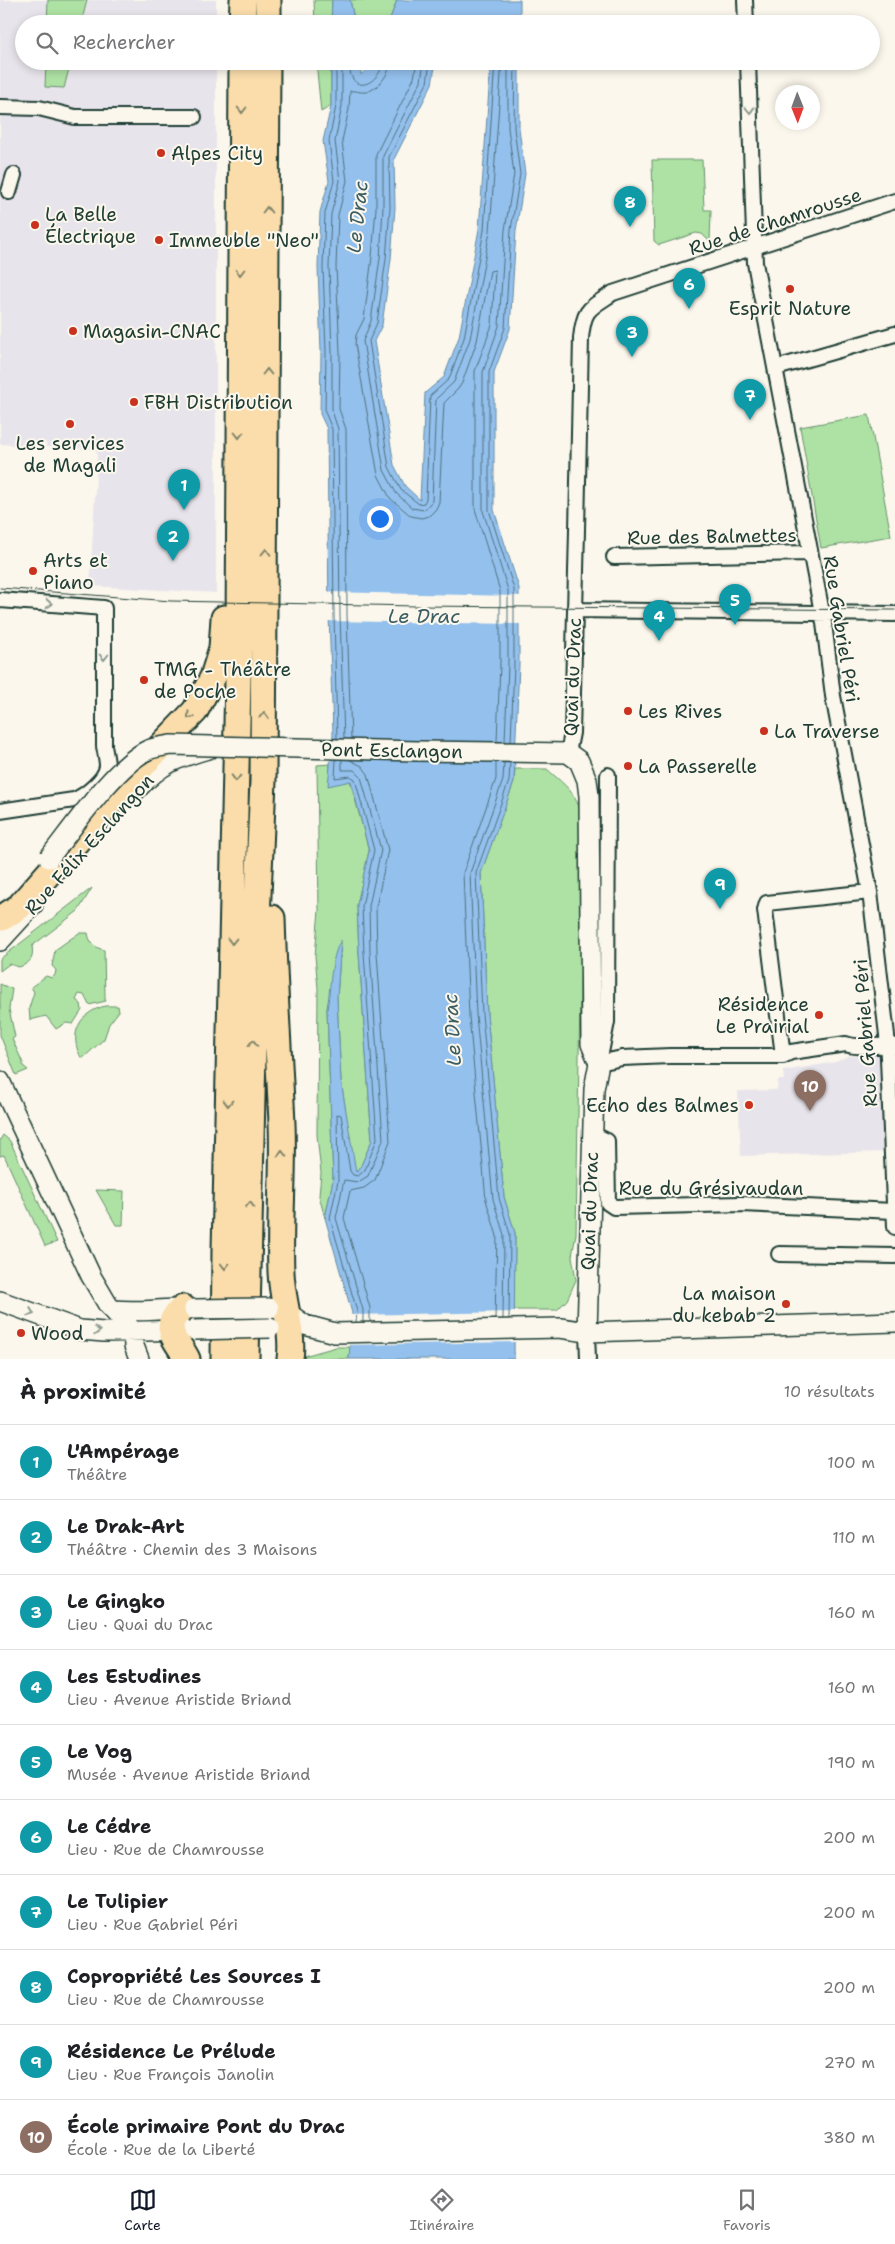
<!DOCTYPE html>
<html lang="fr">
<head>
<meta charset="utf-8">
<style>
  :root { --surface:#fff; --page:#f6f6f6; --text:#202124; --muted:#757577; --line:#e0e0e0; --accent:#111827 }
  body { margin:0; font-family:"Shantell Sans",sans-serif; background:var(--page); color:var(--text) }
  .compass { position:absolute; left:775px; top:85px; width:45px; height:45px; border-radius:50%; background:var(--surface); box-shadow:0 2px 8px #0003; rotate:179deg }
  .you { position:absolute; left:379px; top:518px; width:18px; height:18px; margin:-12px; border:4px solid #fff; border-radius:50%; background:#1a73e8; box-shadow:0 0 0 8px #1a73e833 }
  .badge { display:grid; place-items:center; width:32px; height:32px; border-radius:50%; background:var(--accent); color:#fff; font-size:16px; font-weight:700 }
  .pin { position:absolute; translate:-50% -41px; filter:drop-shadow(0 1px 2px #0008) }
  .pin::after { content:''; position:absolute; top:26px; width:18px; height:15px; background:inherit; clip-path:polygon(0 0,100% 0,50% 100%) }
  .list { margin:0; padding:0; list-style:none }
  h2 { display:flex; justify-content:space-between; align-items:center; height:65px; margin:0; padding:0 20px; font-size:21px }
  h2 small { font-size:16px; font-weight:400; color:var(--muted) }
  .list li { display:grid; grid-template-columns:32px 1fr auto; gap:15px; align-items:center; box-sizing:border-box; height:75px; padding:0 20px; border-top:1px solid var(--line) }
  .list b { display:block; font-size:19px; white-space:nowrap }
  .list p { margin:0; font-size:16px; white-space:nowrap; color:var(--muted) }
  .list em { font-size:16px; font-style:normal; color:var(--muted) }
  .icon { flex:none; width:28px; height:28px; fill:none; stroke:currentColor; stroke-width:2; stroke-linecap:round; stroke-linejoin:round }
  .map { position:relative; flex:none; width:895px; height:1359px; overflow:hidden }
  .search { position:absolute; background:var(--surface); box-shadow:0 2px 8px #0003; left:15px; right:15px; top:15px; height:55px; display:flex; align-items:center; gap:12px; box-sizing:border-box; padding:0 18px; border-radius:28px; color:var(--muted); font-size:19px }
  .sheet { height:815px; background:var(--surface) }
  nav { display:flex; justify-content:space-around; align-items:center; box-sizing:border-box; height:70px; border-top:1px solid var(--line); background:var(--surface); font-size:14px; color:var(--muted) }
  nav a { display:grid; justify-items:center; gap:2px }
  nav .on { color:var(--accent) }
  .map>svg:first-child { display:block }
  .built { fill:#e8e4eb }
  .green { fill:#aee2a4; stroke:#66906c }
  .water { fill:#94c0ed; stroke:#658ca3 }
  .pier { fill:#fbf7ec }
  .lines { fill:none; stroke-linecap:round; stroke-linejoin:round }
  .shore { stroke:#4e717e; stroke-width:1 }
  .street-casing { stroke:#1f3d34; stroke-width:18 }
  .secondary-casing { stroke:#1f3d34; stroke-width:22 }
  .highway-casing { stroke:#1f3d34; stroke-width:29 }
  .street { stroke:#fbf7ec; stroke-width:14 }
  .secondary { stroke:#fbf7ec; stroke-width:19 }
  .highway { stroke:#faddab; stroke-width:25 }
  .tram { stroke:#1f3d34; stroke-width:1 }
  .secondary-bridge-casing { stroke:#1f3d34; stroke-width:22; stroke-linecap:butt }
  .secondary-bridge { stroke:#fbf7ec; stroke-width:19 }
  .oneway { stroke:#82856a }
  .oneway2 { stroke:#8d9a90 }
  .poi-dot { fill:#c8321e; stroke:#fbf7ec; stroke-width:2 }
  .labels { text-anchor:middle; stroke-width:4; stroke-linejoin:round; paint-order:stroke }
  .poi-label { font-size:19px; fill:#1f3d34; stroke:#fbf7ec; text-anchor:start }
  .street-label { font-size:19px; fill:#1f3d34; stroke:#fbf7ec }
  .water-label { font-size:20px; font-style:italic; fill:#3c5e62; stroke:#fbf7ec }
</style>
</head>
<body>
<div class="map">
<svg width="895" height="1359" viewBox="0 0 895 1359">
  <rect width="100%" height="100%" fill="#fbf7ec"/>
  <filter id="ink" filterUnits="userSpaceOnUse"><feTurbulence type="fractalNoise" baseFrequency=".02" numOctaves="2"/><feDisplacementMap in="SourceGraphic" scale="10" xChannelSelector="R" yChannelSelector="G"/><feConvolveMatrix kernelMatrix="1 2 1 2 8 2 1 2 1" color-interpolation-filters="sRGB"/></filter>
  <g filter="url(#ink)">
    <path class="built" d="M0 0H216V24H24V61H216V593L90 586 97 455 96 449 46 447V443H40V447L0 444Z
      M879 1055 883 1152 741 1156 738 1091 777 1090 778 1080H784L783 1071 836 1062 848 1056Z"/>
    <path class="green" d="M48 0H87L81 24H47Z
      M314 0H332L331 24H315Z
      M350 0H397L388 24H355Z
      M46 61H71L64 88 45 87Z
      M316 61H331V106L321 112Z
      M652 160H702L704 210H711L710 242 702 234 696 233 659 245 654 241Z
      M869 415 891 536 821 548 800 427Z
      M330 764 329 785 350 780 369 851 357 905 359 953 372 1140 360 1168 355 1172 341 1081 337 998 341 942 327 1009 333 1180 325 1218 319 1196 321 1173 317 1135 318 988 315 956 319 910 317 765Z
      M515 769H547C568 788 575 791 583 819L576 1234 572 1256 576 1280 567 1300 557 1310H514L515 1233 504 1197 487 1014 481 873 514 782Z
      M92 888 78 911 32 946C34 958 31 963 19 967L9 964 0 971V959Z
      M79 933H88C89 942 95 948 104 950L105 999 106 1001 89 1005 84 995 79 994 76 1000 81 1004 82 1010 73 1024 66 1023 56 1029 46 1016 30 1020 29 1008 34 992 31 987 46 976 52 978 55 975 56 970 52 966 55 950Z
      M0 984 12 989 9 1009 15 1037 12 1039 23 1063V1066L28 1070 16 1075 0 1035Z
      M106 1006H118L119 1011 109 1024 104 1039 82 1059C67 1035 80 1011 106 1006Z
      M3 1135 10 1141 57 1242 45 1246 4 1155 0 1156V1140Z
      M96 1190 124 1191 123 1225H116Z
      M336 1347H350L349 1359H303L304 1356Z"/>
    <path class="water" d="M332 0H350L355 24H331Z
      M397 0H520V24H388Z
      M331 61H361V75L374 61H436L432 84 394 159 395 208 391 259 382 325 374 341 394 465 405 486 420 500 425 393 444 377 459 337 479 229 491 61H519V128L525 174 516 231 510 329 494 372V510L519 588V664L514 782 481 873 487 1014 504 1197 515 1233 514 1359H349L352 1313 325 1218 333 1180 327 1009C331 987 330 958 341 940L337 998 341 1081 356 1172 360 1168 372 1140 359 953 357 905 369 851 351 781 328 786 333 734 329 615 327 429 320 414 321 352 318 267 320 212 329 181 323 141 331 106Z"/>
    <path class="pier" d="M326 592 521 596 522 624 326 621Z
      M517 1312 516 1342 348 1345 349 1315Z"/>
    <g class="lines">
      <path class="shore" d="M336 61V106L329 141 334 181 325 213 323 267 326 352 325 412 332 429 334 615 337 738
        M342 61V106L335 141 340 181 331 214 329 267 332 352V411L338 429 340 615 344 739
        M349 61C349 101 382 82 383 61
        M417 61 414 78 376 154V208L372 257 364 319 356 335 355 344 378 475 390 498 411 516 421 518 429 516 436 509 439 502 444 403 458 389 462 383 477 341 490 271 495 270 492 325 475 371V509L500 591V664L497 741
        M424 61 421 81 383 156V208L380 258 371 321 363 341 384 470 396 493 412 508 424 510 432 501 436 399 454 382 470 339 490 231 502 61
        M430 61 427 83 389 157 390 208 386 259 377 323 369 341 389 467 401 490 419 504 424 503 426 499 430 396 449 379 464 338 484 230 495 61
        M351 739 347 615 346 429 339 409 340 352 336 267 338 215 347 181 342 141 349 109 350 91C355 90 360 93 366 92 379 89 390 73 391 61
        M505 742 508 664V590L483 511V372L499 326 505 230 514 174 508 128V61
        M511 742 514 664V589L489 510V372L505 328 511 230 520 174 514 128 515 61
        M336 760 335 778 350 776 355 779 374 850 362 906 364 953 377 1139 365 1170 358 1176 353 1175 350 1171 341 1115 337 1114 338 1181 330 1218 357 1311 356 1322
        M342 760V770H354L361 777 381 850 369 906 370 953 383 1140 368 1176 358 1182 344 1180 336 1218 363 1310V1322
        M350 760 362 766 368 774 388 850 376 907 377 953 390 1141 375 1180 364 1188 350 1191 344 1218 370 1308V1322
        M495 1319 497 1236 486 1200 469 1016 463 873 496 779V763
        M503 1319 504 1235 493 1199 476 1015 470 873 503 780 504 763
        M509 1319 510 1234 499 1198 482 1014 476 873 509 781 510 763"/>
      <defs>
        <path id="street" d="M745 0 746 24
          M748 61 755 263 824 623 833 696 870 892 887 1035 895 1227
          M0 107 39 108 75 117H194
          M9 192 14 175
          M776 368 895 334
          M614 557 810 553
          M0 600 104 608V746C105 752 107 760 107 766 106 779 85 796 74 800L0 811
          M575 610 895 614
          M568 753 572 733C575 601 579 470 581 338 584 308 589 309 613 293L895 201
          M783 1056 765 910 767 903 870 892
          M599 1063 622 1058 670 1056H783L791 1052 846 1044C858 1049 880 1044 895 1046
          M599 1063 607 1022 608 775
          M592 1138H601L607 1141 608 1203 614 1207 741 1204 894 1211
          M779 1254 895 1256
          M587 1332 588 1359"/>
        <path id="secondary" d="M418 751 568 753 579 761 582 768 587 780 589 796 591 1044 599 1063 594 1089 587 1332
          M136 790C162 763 176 758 211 748
          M0 941 33 905
          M0 1081 91 1276 108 1305 133 1331
          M0 1301 80 1330 104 1332 185 1330
          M114 1310C139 1313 164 1308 189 1309
          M280 1310 285 1311 305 1325 335 1333 560 1328 587 1332 895 1322
          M133 1331 134 1346 139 1359"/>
        <path id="highway" d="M242 24 243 0
          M268 24V0
          M2 918 19 907 145 763 195 711 213 677 222 648 224 618
          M272 918C274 987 279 1055 282 1124 284 1173 279 1223 281 1272 282 1302 294 1330 290 1359
          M183 1308C159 1327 177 1339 187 1359
          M224 1359 225 1250 239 636 242 61
          M246 1359 255 964 263 781 267 61"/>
      </defs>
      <use href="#street" class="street-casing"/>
      <use href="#secondary" class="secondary-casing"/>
      <use href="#highway" class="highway-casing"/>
      <use href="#street" class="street"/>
      <use href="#secondary" class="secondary"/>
      <use href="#highway" class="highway"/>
      <path class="tram" d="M0 588 171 601 416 606 895 610"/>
      <defs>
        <path id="secondary-bridge" d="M49 858C72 829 116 765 148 750 155 747 164 746 171 745L418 751
          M194 1309 269 1308
          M194 1330 270 1328"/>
      </defs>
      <use href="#secondary-bridge" class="secondary-bridge-casing"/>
      <use href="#secondary-bridge" class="secondary-bridge"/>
    </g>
    <defs><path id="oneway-chevron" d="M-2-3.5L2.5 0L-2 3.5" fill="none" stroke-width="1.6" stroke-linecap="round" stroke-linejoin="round" transform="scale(1.25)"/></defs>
    <g class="oneway">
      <use href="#oneway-chevron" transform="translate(242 110) rotate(90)"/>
      <use href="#oneway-chevron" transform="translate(267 210) rotate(-90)"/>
      <use href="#oneway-chevron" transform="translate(240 272) rotate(90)"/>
      <use href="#oneway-chevron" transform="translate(267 372) rotate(-90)"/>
      <use href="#oneway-chevron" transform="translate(239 435) rotate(90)"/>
      <use href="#oneway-chevron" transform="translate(266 552) rotate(-89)"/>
      <use href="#oneway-chevron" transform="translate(264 715) rotate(-89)"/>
      <use href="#oneway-chevron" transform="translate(190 716) rotate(132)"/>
      <use href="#oneway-chevron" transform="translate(236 778) rotate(91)"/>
      <use href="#oneway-chevron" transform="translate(232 941) rotate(91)"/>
      <use href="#oneway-chevron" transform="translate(253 1043) rotate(-89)"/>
      <use href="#oneway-chevron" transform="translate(228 1103) rotate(91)"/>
      <use href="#oneway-chevron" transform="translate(282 1154) rotate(-90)"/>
      <use href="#oneway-chevron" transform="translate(250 1205) rotate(-89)"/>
      <use href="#oneway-chevron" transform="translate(225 1266) rotate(90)"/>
    </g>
    <g class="oneway2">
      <use href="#oneway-chevron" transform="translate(750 110) rotate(88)"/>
      <use href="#oneway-chevron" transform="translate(49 604) rotate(4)"/>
      <use href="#oneway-chevron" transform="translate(104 657) rotate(90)"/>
      <use href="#oneway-chevron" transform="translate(31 1313) rotate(21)"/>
      <use href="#oneway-chevron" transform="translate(97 1331) rotate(3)"/>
    </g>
  </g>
  <g class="poi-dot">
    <circle cx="161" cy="153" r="5"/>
    <circle cx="35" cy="225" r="5"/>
    <circle cx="159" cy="240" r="5"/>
    <circle cx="790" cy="289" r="5"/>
    <circle cx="73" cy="331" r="5"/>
    <circle cx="134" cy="402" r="5"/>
    <circle cx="70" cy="424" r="5"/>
    <circle cx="33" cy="571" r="5"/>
    <circle cx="144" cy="680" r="5"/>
    <circle cx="628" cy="711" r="5"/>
    <circle cx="764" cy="731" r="5"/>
    <circle cx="628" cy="766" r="5"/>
    <circle cx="819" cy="1015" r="5"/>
    <circle cx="749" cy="1105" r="5"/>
    <circle cx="786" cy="1304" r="5"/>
    <circle cx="21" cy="1333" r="5"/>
  </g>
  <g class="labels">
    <g class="poi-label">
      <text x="171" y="160">Alpes City</text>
      <text x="45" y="221">La Belle<tspan x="45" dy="22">Électrique</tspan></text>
      <text x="169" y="247">Immeuble "Neo"</text>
      <text x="790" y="315" text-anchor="middle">Esprit Nature</text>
      <text x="83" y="338">Magasin-CNAC</text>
      <text x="144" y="409">FBH Distribution</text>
      <text x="70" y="450" text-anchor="middle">Les services<tspan x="70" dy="22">de Magali</tspan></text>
      <text x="43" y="567">Arts et<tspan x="43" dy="22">Piano</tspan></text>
      <text x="154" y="676">TMG - Théâtre<tspan x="154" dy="22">de Poche</tspan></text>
      <text x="638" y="718">Les Rives</text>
      <text x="774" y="738">La Traverse</text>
      <text x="638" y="773">La Passerelle</text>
      <text x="809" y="1011" text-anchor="end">Résidence<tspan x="809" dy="22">Le Prairial</tspan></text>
      <text x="739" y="1112" text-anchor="end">Echo des Balmes</text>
      <text x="776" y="1300" text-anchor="end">La maison<tspan x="776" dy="22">du kebab 2</tspan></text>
      <text x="31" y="1340">Wood</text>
    </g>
    <g class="street-label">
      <text transform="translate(775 221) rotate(-18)" y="7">Rue de Chamrousse</text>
      <text transform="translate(712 536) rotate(-1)" y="7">Rue des Balmettes</text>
      <text transform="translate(842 629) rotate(81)" y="7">Rue Gabriel Péri</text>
      <text transform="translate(572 677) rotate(-88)" y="7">Quai du Drac</text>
      <text transform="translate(392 750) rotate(1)" y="7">Pont Esclangon</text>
      <text transform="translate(89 844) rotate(-48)" y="7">Rue Félix Esclangon</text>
      <text transform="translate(865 1033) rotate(-94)" y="7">Rue Gabriel Péri</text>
      <text x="711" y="1195">Rue du Grésivaudan</text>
      <text transform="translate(589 1211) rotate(-88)" y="7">Quai du Drac</text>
    </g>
    <g class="water-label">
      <text transform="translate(357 217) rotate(-84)" y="7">Le Drac</text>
      <text x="424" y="623">Le Drac</text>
      <text transform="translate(452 1030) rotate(-93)" y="7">Le Drac</text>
    </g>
  </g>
</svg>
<svg class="compass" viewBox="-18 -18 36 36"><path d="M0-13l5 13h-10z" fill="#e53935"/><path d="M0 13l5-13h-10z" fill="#757577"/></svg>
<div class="you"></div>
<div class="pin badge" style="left:184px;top:510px;background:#0f9aa8">1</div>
<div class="pin badge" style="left:173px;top:561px;background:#0f9aa8">2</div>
<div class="pin badge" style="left:632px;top:357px;background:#0f9aa8">3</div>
<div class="pin badge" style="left:659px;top:641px;background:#0f9aa8">4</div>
<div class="pin badge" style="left:735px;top:625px;background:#0f9aa8">5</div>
<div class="pin badge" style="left:689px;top:309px;background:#0f9aa8">6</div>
<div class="pin badge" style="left:750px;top:420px;background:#0f9aa8">7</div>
<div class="pin badge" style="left:630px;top:227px;background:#0f9aa8">8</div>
<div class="pin badge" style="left:720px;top:909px;background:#0f9aa8">9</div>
<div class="pin badge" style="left:810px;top:1111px;background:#8d6e63">10</div>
<div class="search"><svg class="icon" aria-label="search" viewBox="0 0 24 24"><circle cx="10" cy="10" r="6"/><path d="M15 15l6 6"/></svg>Rechercher</div>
</div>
<section class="sheet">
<h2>À proximité<small>10 résultats</small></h2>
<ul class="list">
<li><span class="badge" style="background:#0f9aa8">1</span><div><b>L'Ampérage</b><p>Théâtre</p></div><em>100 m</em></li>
<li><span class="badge" style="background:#0f9aa8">2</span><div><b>Le Drak-Art</b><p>Théâtre · Chemin des 3 Maisons</p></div><em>110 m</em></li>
<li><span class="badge" style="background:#0f9aa8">3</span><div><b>Le Gingko</b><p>Lieu · Quai du Drac</p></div><em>160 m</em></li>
<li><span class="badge" style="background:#0f9aa8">4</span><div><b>Les Estudines</b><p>Lieu · Avenue Aristide Briand</p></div><em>160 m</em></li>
<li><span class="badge" style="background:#0f9aa8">5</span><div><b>Le Vog</b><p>Musée · Avenue Aristide Briand</p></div><em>190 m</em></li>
<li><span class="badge" style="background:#0f9aa8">6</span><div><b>Le Cédre</b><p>Lieu · Rue de Chamrousse</p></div><em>200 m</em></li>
<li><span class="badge" style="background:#0f9aa8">7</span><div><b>Le Tulipier</b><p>Lieu · Rue Gabriel Péri</p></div><em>200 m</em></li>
<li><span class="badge" style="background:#0f9aa8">8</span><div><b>Copropriété Les Sources I</b><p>Lieu · Rue de Chamrousse</p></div><em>200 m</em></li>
<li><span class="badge" style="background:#0f9aa8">9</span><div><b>Résidence Le Prélude</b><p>Lieu · Rue François Janolin</p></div><em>270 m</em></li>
<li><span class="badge" style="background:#8d6e63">10</span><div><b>École primaire Pont du Drac</b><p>École · Rue de la Liberté</p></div><em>380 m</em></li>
</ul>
</section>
<nav>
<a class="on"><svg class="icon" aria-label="map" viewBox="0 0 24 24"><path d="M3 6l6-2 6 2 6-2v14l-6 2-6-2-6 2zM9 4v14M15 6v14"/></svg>Carte</a>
<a><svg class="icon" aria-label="directions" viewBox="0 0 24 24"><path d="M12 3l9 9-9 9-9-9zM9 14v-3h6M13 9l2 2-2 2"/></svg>Itinéraire</a>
<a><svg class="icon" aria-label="saved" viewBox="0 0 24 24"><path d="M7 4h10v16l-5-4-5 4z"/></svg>Favoris</a>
</nav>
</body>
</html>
